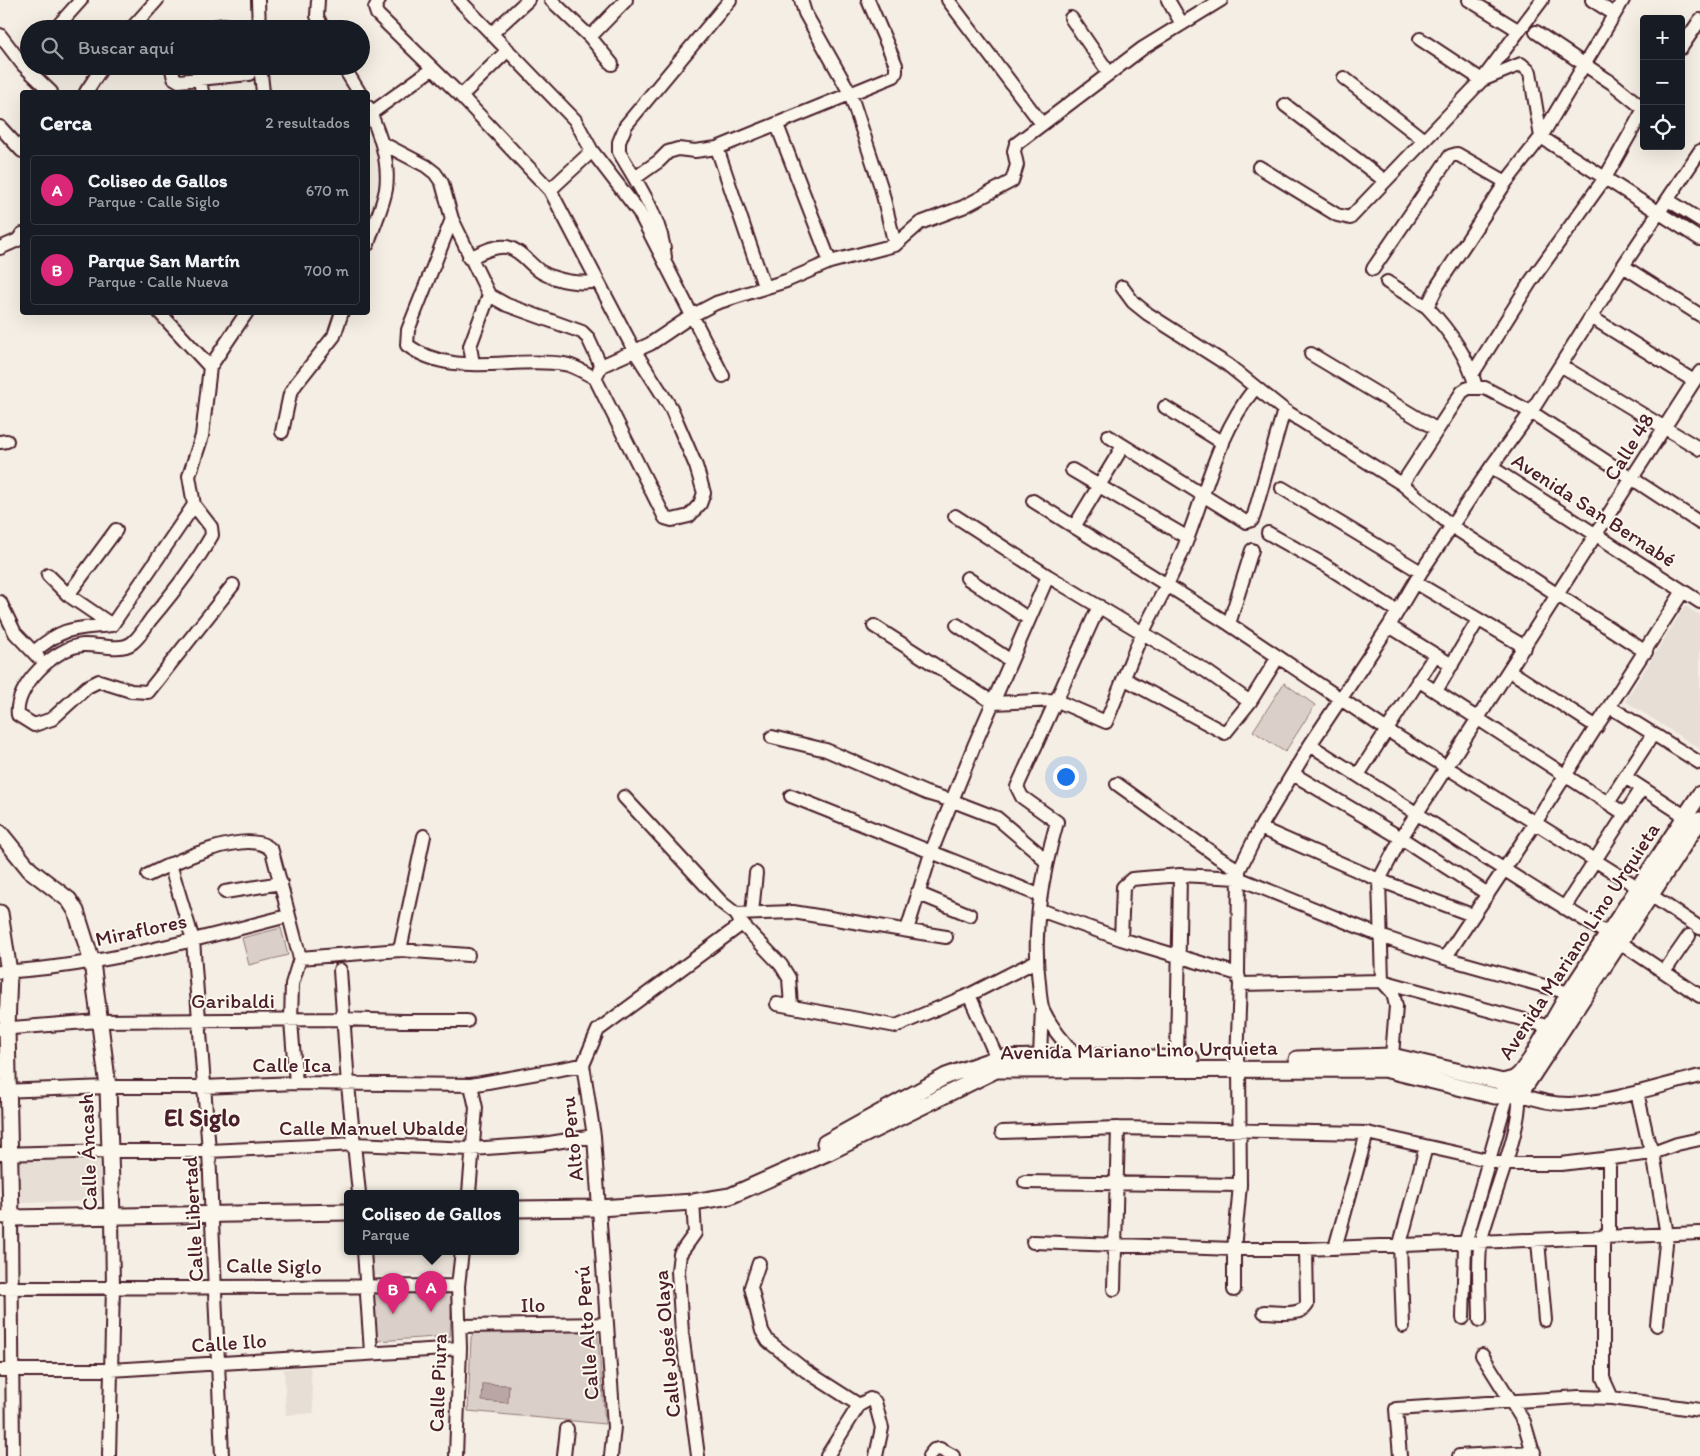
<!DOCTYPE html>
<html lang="es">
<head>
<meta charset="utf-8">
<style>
  :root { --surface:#171b24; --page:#20242c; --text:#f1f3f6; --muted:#9ea1a6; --line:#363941; --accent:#db2777 }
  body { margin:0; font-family:Itim,sans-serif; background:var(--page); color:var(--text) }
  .controls { position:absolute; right:15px; top:15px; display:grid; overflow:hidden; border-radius:5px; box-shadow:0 5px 20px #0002 }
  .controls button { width:45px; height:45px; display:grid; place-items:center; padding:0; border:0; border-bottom:1px solid var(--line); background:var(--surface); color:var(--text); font:25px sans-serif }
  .you { position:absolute; left:1065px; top:776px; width:18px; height:18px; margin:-12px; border:4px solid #fff; border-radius:50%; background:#1a73e8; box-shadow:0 0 0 8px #1a73e833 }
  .badge { display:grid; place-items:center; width:32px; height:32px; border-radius:50%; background:var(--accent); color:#fff; font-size:16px; font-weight:700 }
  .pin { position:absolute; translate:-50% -41px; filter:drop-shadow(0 1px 2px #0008) }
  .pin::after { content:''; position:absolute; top:26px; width:18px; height:15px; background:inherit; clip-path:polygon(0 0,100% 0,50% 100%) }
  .popup { position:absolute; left:344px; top:1190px; width:175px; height:65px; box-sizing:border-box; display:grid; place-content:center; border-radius:5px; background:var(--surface); filter:drop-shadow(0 1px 4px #0005); font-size:16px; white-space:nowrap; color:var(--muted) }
  .popup b { font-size:19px; color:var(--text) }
  .popup::after { content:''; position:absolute; left:50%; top:100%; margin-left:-10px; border:10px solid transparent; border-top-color:var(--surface) }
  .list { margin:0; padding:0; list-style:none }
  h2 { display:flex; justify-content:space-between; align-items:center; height:65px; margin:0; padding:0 20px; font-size:21px }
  h2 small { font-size:16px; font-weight:400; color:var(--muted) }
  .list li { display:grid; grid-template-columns:32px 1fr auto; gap:15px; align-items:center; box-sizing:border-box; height:70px; margin:0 10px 10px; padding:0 10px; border:1px solid var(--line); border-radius:5px }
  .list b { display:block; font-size:19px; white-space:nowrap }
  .list p { margin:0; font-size:16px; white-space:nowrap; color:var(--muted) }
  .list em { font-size:16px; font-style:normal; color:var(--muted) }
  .icon { flex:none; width:28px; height:28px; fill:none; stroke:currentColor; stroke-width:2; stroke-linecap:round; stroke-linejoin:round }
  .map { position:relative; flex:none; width:1700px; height:1456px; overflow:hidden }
  .search { position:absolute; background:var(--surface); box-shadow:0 5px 20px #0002; left:20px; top:20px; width:350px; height:55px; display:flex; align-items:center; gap:12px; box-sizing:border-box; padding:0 18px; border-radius:28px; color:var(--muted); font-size:19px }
  .panel { position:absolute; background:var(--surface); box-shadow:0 5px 20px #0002; left:20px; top:90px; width:350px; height:225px; border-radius:5px }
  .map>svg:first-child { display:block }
  .built { fill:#e7dfd6 }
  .green { fill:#dbd0c9; stroke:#92787a }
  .water { fill:#baa7a5; stroke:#8d7174 }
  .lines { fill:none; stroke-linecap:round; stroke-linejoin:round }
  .minor-casing { stroke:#4a1f2b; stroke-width:16 }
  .major-casing { stroke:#4a1f2b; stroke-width:19 }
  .minor { stroke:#fbf7ec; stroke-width:12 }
  .major { stroke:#fbf7ec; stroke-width:15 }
  .labels { text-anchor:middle; stroke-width:4; stroke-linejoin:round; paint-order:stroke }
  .street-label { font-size:21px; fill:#4a1f2b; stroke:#fbf7ec }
  .quarter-label { font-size:24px; font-weight:bold; fill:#4a1f2b; stroke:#fbf7ec }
</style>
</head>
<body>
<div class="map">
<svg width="1700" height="1456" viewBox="0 0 1700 1456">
  <rect width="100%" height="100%" fill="#f4eee4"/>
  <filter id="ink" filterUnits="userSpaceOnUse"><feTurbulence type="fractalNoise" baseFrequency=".02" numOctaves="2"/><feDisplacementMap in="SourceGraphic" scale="10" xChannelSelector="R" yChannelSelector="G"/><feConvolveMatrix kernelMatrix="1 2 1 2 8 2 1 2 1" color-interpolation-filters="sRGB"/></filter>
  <g filter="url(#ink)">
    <path class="built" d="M1685 606 1700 615V749L1625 701Z
      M102 1155 103 1201 21 1203 19 1157Z
      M371 1251H455L453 1275 374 1276Z
      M310 1366 314 1413 286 1415 284 1369Z"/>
    <path class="green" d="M1284 683 1315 705 1285 752 1253 731Z
      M281 928 288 955 249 965 242 938Z
      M372 1289H452L450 1336 377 1341Z
      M597 1326 605 1424 468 1411 471 1337 477 1329Z"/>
    <path class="water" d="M483 1384 509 1385 508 1403 482 1401Z"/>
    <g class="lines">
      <defs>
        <path id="minor" d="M258 0 259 29
          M318 0 317 16 323 29
          M379 0 375 8 377 14 461 96 550 190 634 350 671 408 696 466 704 493 700 504 689 516 672 520 665 518 595 378 601 366 588 338 582 332 507 305 489 295 452 219 442 183 435 173 426 166 382 143
          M459 0 575 120 592 151 639 212 723 376
          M551 0 590 37 612 64
          M801 0 805 13 850 93 881 187 895 245
          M948 0 1042 124
          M1168 0 1182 24
          M1469 0 1518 30
          M1592 0 1614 14
          M1071 18 1109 73
          M55 29 81 0
          M131 29 157 0
          M201 29 225 25
          M1536 32 1612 83 1644 109
          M492 33 528 0
          M0 35 23 65 51 92
          M590 37 626 0
          M1420 39 1482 80
          M1681 48 1700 20
          M171 66 174 78 179 81 249 74
          M260 66 263 92
          M343 66 359 92
          M1344 78 1424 140
          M200 79 202 92
          M1482 80 1521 64 1530 72 1541 137 1700 239
          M86 92 103 66
          M461 96 508 50
          M1285 105 1384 180
          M368 107C379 133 390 160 386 189 383 207 373 226 368 244
          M370 114 432 69
          M777 125 830 262
          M0 127 22 151
          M717 148 764 286
          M1259 167 1337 215 1350 218 1482 80 1542 0
          M635 178 659 161 668 152 678 149 695 151 717 148 894 76 896 72V65L868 0
          M550 190 592 151
          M1668 200 1700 220
          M452 219 408 330 407 345C452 379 512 356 564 364 574 365 585 373 595 378
          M0 248 18 240 22 234
          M469 258C481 253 494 245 507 247 521 250 530 265 541 272 557 281 581 285 598 281
          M665 258C663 221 638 184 619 152V142L626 125 730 0
          M1623 266 1700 315
          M1373 269 1450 156 1457 154 1506 182
          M1387 282 1427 307
          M1122 287 1133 302 1148 314 1228 365 1284 410 1402 484 1453 527 1646 652
          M159 312 210 367
          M1591 317 1694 381
          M1311 354 1436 429
          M473 364 470 346 489 295
          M601 366 650 344 693 315 716 303 786 281 830 262 895 245 920 223 963 207 1012 181 1017 165 1014 151 1016 144 1143 48 1221 0
          M1562 366 1700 449
          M1473 373 1531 281 1605 178 1644 109
          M1476 387C1468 357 1448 329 1427 307L1438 285 1506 182 1541 137 1623 0
          M1165 407 1223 443
          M282 432 290 394 296 384 334 336 342 312
          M1108 436 1246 522 1252 520 1254 515 1284 410
          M0 442 7 441
          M1491 467 1700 602
          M1072 470 1188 538
          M1402 484 1462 392 1468 388H1485L1531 412 1700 523
          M1282 488 1421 572
          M1033 501 1229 624 1387 730 1639 888
          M955 516 1048 576 1206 671 1250 702
          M1074 527 1123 446
          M116 530 68 595 112 625 194 505
          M1268 533 1323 564 1397 611
          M48 575 68 595
          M967 578 1029 619
          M1415 582 1525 647
          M233 585 148 692 131 691 99 681 87 687 52 719 34 725 18 715C14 687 55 647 83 645 97 644 120 652 132 643 140 637 145 627 151 619 173 593 195 565 212 535L211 527 194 505 189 476 202 436 210 367 247 312
          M0 602 15 633 38 657
          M1229 624 1252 550
          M957 625 1011 661
          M874 626 994 703 1055 700 1106 722C1119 692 1130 660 1144 630 1159 599 1177 569 1188 537 1207 486 1220 431 1255 388
          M1389 626 1452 665
          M34 652C64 626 74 629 112 625
          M1510 671 1597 727
          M1125 679 1225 733 1250 702 1278 657
          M1418 680 1625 814
          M1436 691 1478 620
          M1610 707 1700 763
          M772 737 826 750 926 793 953 801 997 818 1036 851 1046 862
          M1310 745C1410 808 1507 874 1608 934
          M1293 774 1401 838 1488 894
          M1358 775 1435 655
          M1625 777 1685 816
          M1117 784 1218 857 1239 870
          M791 796 1039 895
          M624 797 722 903 736 914 793 912 946 937
          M1608 803 1653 734
          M1260 828 1379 880 1472 915
          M170 864 193 940 209 1151 222 1456
          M148 875C172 863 252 825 272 851L300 958 292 984 291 1021 296 1083
          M225 892 281 883
          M917 893 970 915
          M1652 896 1700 928
          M1564 908 1642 788
          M1040 910 1121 939 1238 974
          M752 913 756 873
          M742 924 781 965 789 978 791 1006
          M907 930 932 850 974 746 1048 576
          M1121 939 1123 887 1132 879 1180 875 1238 878 1386 938 1445 958 1569 993
          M1621 943 1700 996
          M400 950 424 836
          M300 958 400 950 468 955
          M1445 958 1535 823 1683 591
          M340 970 348 1085 359 1193
          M0 972C98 967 193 940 288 916
          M1664 972 1689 936
          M1240 984 1382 981 1550 1027
          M969 995 997 1058
          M777 1004 896 1026 969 995 1036 961
          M0 1029 98 1021 343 1019 402 1021H467
          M1040 1056 1042 1008
          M1077 1056C1063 1042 1051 1027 1043 1010 1040 1002 1040 992 1039 983 1032 929 1042 875 1057 822L1022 797 1017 787 1099 606
          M1392 1056 1396 1006 1393 993 1382 981 1379 880 1401 838 1700 372
          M1177 1058 1180 875
          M0 1091 108 1087H203L296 1083 471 1085 583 1065
          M1637 1092 1648 1141 1653 1153 1667 1235 1657 1325
          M1520 1094C1536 1100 1552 1104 1569 1104 1610 1102 1660 1086 1700 1076
          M1002 1132 1118 1128 1367 1133 1505 1164H1561L1653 1153 1677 1144 1700 1139
          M0 1154 111 1151H209L355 1144 471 1149 543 1144 594 1136
          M1609 1160V1236
          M1025 1182 1240 1185
          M469 1193 476 1108 471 1085
          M693 1202 695 1233 680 1254 678 1271 682 1333 698 1456
          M0 1217 11 1218 13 1456
          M1603 1236V1378L1612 1398
          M1538 1241 1545 1320
          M1033 1242 1234 1249H1306L1700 1233
          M1335 1248 1367 1133
          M364 1251 371 1352
          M759 1263 751 1287 762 1331 768 1341 806 1371 859 1405
          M0 1288 458 1286
          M1114 1289 1118 1128
          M1234 1290V1249L1240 1185 1239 1068 1237 1061 1240 984 1238 974 1239 870 1260 828 1310 745 1389 626 1421 572 1491 467 1531 412 1623 266 1700 151
          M1264 1312C1277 1312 1300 1317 1307 1305L1306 1249
          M1463 1318 1465 1244 1507 1097 1504 1086
          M1480 1320C1480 1299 1477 1260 1481 1240 1488 1206 1529 1116 1517 1086
          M460 1326 607 1324
          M1403 1326 1400 1244 1426 1147
          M1482 1355 1524 1422 1534 1456
          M0 1370H111L460 1348
          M109 1456 113 1287 112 1217
          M456 1456 460 1348 458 1286 462 1251
          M564 1456 567 1429
          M611 1456 614 1427 607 1324 594 1136 583 1065 598 1030 742 924 736 914
          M827 1456 859 1405 870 1399 875 1402 882 1428 876 1456
          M929 1456 934 1450 940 1449 953 1456
          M1400 1456 1396 1409 1579 1397 1612 1398 1700 1410
          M1459 1456 1534 1452"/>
        <path id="major" d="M0 833 30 870 69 900 76 911 92 962 108 1087 112 1217
          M0 913 9 972 7 1028 11 1218 347 1212
          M1297 1059 1392 1056 1503 1082 1514 1079 1520 1074 1531 1059 1569 993 1700 794
          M825 1143 946 1076 997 1058 1077 1056 1191 1059
          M515 1209 599 1208 693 1202 730 1196 829 1152 996 1070 1384 1069 1495 1096 1520 1094 1700 820"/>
      </defs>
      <use href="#minor" class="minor-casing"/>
      <use href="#major" class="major-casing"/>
      <use href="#minor" class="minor"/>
      <use href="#major" class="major"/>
    </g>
  </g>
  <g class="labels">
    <g class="street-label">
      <text transform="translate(1629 447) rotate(-58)" y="7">Calle 48</text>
      <text transform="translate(1594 510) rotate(33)" y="7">Avenida San Bernabé</text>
      <text transform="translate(141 930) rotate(-12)" y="7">Miraflores</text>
      <text transform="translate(1579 941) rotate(-57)" y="7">Avenida Mariano Lino Urquieta</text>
      <text x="233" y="1008">Garibaldi</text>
      <text transform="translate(1139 1050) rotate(-1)" y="7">Avenida Mariano Lino Urquieta</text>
      <text x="292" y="1072">Calle Ica</text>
      <text x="372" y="1135">Calle Manuel Ubalde</text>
      <text transform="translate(572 1139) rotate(-96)" y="7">Alto Peru</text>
      <text transform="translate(88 1152) rotate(-92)" y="7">Calle Áncash</text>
      <text transform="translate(193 1219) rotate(-93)" y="7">Calle Libertad</text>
      <text transform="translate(274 1266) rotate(1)" y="7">Calle Siglo</text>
      <text transform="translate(533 1305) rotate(-1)" y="7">Ilo</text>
      <text transform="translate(587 1333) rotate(-94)" y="7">Calle Alto Perú</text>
      <text transform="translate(229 1343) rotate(-4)" y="7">Calle Ilo</text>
      <text transform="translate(667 1344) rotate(-95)" y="7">Calle José Olaya</text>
      <text transform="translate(438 1383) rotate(-88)" y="7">Calle Piura</text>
    </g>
    <g class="quarter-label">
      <text x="202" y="1126">El Siglo</text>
    </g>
  </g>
</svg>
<div class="controls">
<button>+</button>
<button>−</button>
<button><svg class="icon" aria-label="locate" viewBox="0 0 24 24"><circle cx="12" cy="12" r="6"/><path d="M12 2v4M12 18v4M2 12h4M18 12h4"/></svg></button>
</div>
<div class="you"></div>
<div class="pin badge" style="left:431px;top:1312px">A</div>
<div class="popup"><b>Coliseo de Gallos</b>Parque</div>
<div class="pin badge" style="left:393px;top:1314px">B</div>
<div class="search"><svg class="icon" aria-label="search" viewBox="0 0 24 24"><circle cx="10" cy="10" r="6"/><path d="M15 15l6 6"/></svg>Buscar aquí</div>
<section class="panel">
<h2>Cerca<small>2 resultados</small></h2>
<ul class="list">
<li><span class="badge">A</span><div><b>Coliseo de Gallos</b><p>Parque · Calle Siglo</p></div><em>670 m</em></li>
<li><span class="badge">B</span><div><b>Parque San Martín</b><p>Parque · Calle Nueva</p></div><em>700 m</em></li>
</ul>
</section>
</div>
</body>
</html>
